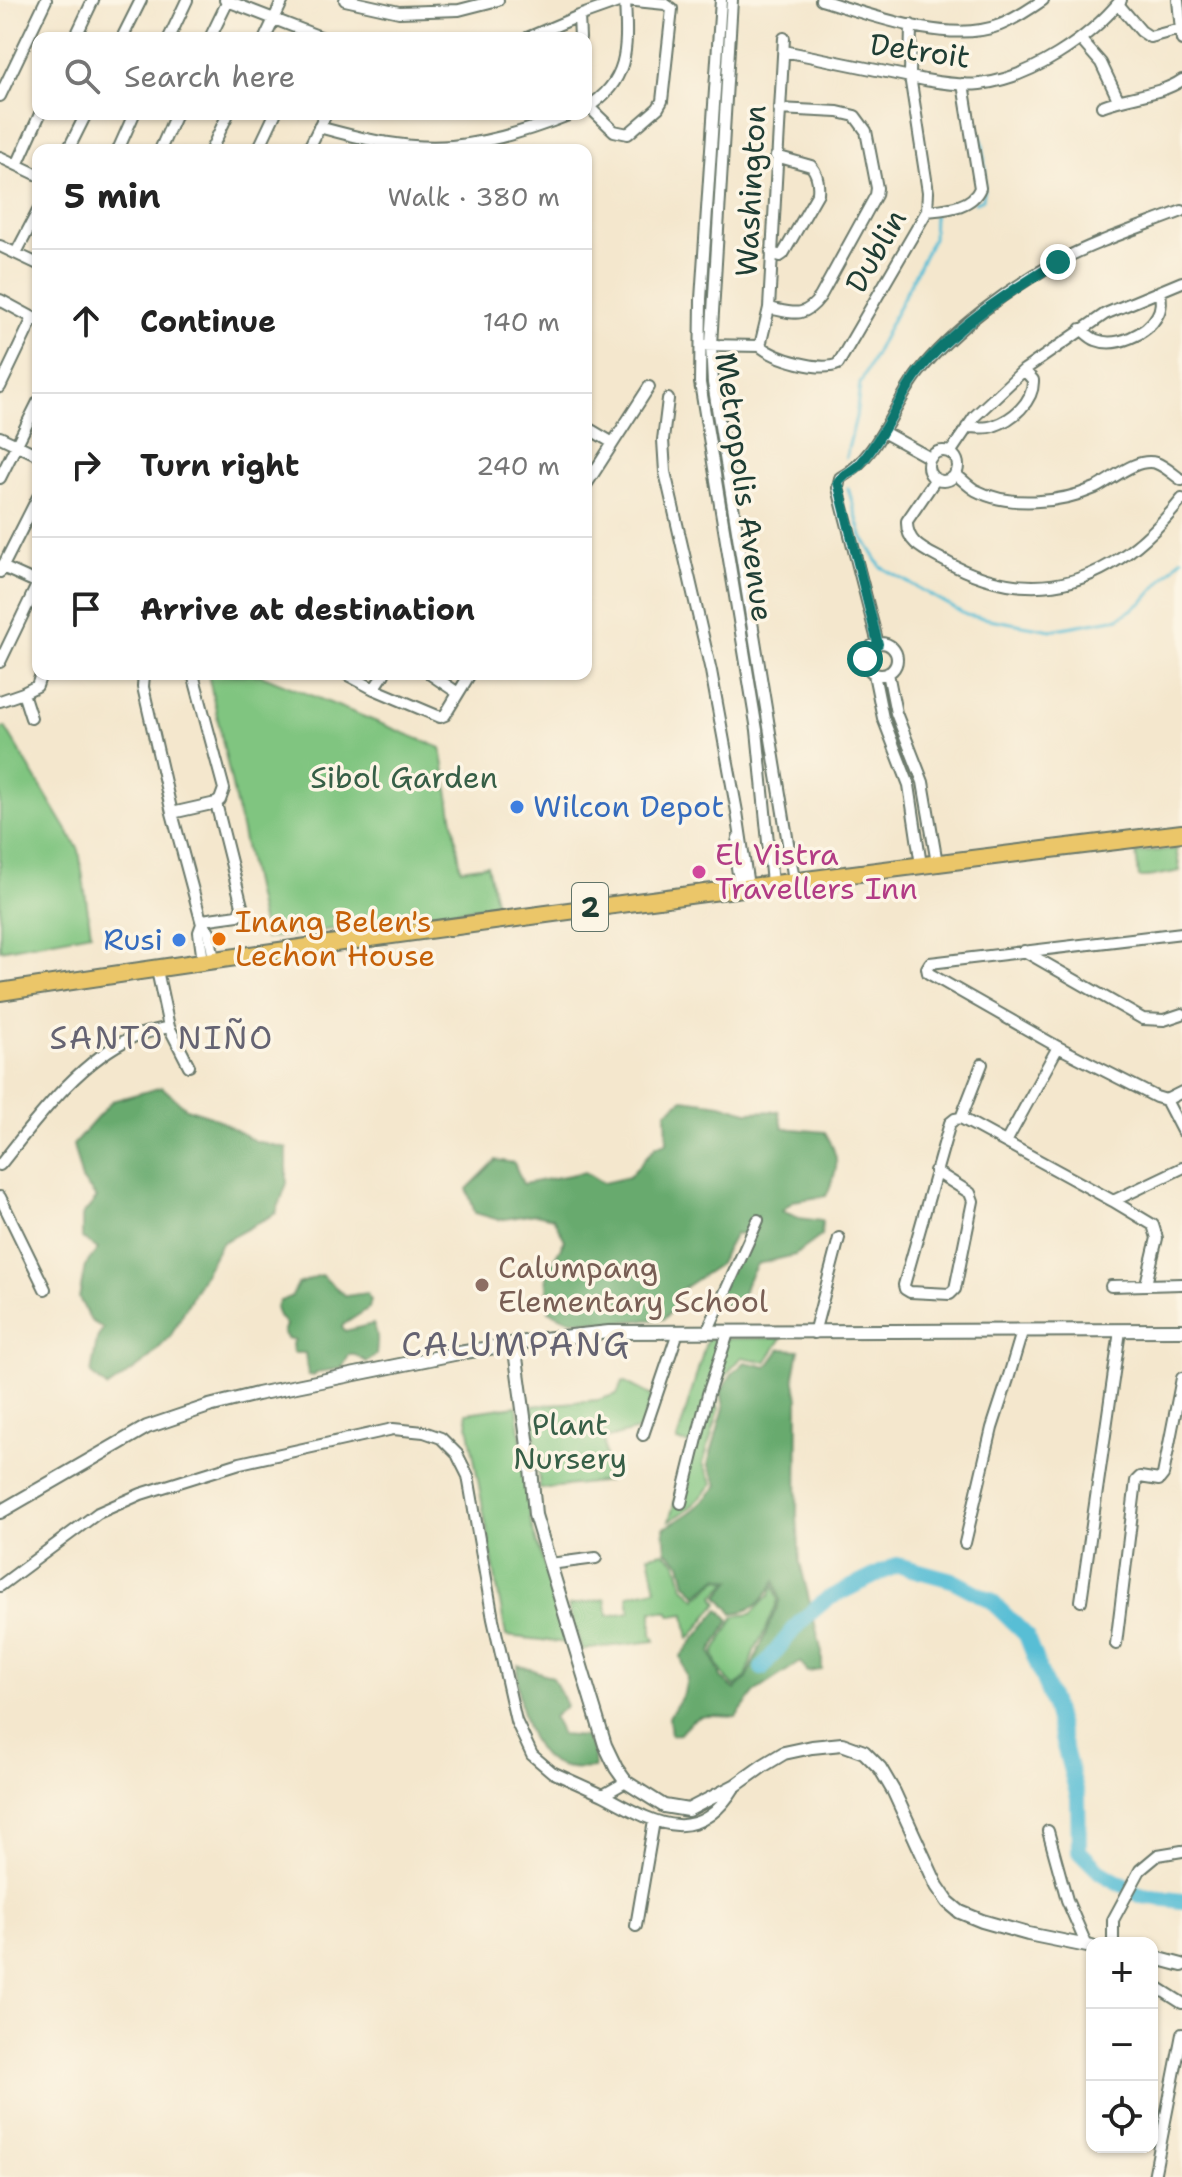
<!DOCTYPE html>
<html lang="en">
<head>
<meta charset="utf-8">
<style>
  :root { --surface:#fff; --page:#f6f6f6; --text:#222; --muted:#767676; --line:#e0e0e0 }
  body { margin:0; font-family:"Shantell Sans",sans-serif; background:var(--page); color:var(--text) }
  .controls { position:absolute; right:24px; bottom:24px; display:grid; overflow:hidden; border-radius:16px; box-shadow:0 2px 6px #0004 }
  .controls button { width:72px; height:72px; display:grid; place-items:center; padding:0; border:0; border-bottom:2px solid var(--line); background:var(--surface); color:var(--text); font:40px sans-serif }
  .stop { position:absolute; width:24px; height:24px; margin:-18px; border:6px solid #0f766e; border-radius:50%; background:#fff }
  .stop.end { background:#0f766e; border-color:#fff; box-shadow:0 2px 8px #0008 }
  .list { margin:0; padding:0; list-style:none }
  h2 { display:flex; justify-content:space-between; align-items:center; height:104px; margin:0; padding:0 32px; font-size:34px }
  h2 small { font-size:26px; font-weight:400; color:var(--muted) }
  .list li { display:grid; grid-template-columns:52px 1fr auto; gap:24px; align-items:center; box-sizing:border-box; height:144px; padding:0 32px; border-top:2px solid var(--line) }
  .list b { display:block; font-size:30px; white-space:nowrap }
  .list em { font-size:26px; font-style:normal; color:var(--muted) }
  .icon { flex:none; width:44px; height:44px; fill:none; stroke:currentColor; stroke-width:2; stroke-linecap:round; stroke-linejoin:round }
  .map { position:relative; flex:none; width:1182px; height:2177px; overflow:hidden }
  .search { position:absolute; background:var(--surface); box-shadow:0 2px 6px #0004; left:32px; top:32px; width:560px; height:88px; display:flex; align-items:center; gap:20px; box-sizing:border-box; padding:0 28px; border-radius:16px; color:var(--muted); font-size:30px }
  .panel { position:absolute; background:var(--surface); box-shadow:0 2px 6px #0004; left:32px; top:144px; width:560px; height:536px; border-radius:16px }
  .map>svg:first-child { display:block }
  .green { fill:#80c580; stroke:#50815a; stroke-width:2 }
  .forest { fill:#68aa6e; stroke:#447451; stroke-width:2 }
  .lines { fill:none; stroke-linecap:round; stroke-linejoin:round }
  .stream { stroke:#58bed5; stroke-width:3 }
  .river { stroke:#58bed5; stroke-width:16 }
  .minor-casing { stroke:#6a786a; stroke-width:14 }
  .tertiary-casing { stroke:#6a786a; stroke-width:16 }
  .trunk-casing { stroke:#6a786a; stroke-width:20 }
  .minor { stroke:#fff; stroke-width:10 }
  .tertiary { stroke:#fff; stroke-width:12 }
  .trunk { stroke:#ebc669; stroke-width:16 }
  .route { stroke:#0f766e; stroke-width:10 }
  .shop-dot { fill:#3f7fe0; stroke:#fcf5e5; stroke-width:3 }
  .hotel-dot { fill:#d1479c; stroke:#fcf5e5; stroke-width:3 }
  .food-dot { fill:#e8710a; stroke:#fcf5e5; stroke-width:3 }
  .education-dot { fill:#8d6e63; stroke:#fcf5e5; stroke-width:3 }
  .labels { text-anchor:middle; stroke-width:7; stroke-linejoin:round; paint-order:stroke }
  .shield { fill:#fcf5e5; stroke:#617469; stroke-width:2 }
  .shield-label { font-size:28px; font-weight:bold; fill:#1f3d34 }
  .street-label { font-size:30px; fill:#1f3d34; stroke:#fcf5e5 }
  .park-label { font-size:30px; fill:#375f47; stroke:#fcf5e5 }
  .shop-label { font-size:30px; fill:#366cbe; stroke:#fcf5e5; text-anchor:start }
  .hotel-label { font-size:30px; fill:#b23c85; stroke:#fcf5e5; text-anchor:start }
  .food-label { font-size:30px; fill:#c56008; stroke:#fcf5e5; text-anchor:start }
  .education-label { font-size:30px; fill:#785e54; stroke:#fcf5e5; text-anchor:start }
  .neighbourhood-label { font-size:32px; letter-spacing:2px; fill:#656372; stroke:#fcf5e5 }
  .quarter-label { font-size:34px; letter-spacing:2px; fill:#656372; stroke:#fcf5e5 }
</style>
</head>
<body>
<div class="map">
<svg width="1182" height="2177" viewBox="0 0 1182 2177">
  <rect width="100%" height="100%" fill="#fcf5e5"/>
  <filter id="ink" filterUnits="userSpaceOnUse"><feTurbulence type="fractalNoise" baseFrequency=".0125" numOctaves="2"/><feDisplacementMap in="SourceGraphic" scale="16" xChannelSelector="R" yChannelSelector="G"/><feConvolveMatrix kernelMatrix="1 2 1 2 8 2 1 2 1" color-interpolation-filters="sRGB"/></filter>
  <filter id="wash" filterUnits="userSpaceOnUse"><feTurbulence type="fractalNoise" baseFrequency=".006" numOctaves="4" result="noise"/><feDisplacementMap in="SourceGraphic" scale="32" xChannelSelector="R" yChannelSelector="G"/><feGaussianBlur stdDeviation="1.8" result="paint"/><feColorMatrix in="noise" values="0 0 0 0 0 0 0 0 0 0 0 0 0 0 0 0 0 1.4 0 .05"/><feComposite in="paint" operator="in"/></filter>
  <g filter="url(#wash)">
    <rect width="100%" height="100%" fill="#f4e7cd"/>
    <path class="green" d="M208 674 261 675 441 748 461 869 487 865 496 905 265 939Z
      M5 727 79 850 91 933 0 950V729Z
      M1176 849 1180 871C1167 873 1152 878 1139 877L1136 853Z
      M782 1338 766 1362 742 1357 730 1370 715 1392 719 1410 703 1464 713 1483C701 1499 687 1512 669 1521L692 1445 677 1441 707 1339Z
      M623 1381 652 1396 642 1429 604 1439 608 1481 540 1489 532 1406 598 1400 617 1394Z
      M517 1406 531 1524 568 1643 506 1636 466 1413Z
      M663 1552 677 1563 684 1587 696 1599 719 1579 729 1581 714 1596 718 1603 689 1639 685 1614 671 1616 669 1612 652 1611V1634L655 1641 582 1650 568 1606 605 1599 608 1616 630 1612 628 1595 656 1589 649 1555Z
      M774 1585 778 1600 767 1627 754 1651 746 1677 735 1687C724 1677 718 1668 714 1653L735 1616 751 1614 770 1595Z"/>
    <path class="forest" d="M162 1087 186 1108 211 1116 255 1141 287 1148V1183L276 1213 221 1243 170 1337 146 1361 108 1388 91 1374 97 1339 103 1328 91 1321 79 1298 85 1266 98 1249 82 1238V1216L97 1198 82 1180 73 1145 112 1101Z
      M683 1099 721 1104 747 1112 779 1111 783 1128 825 1132C841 1159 839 1168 826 1196L793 1201 782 1211 799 1218 822 1221 821 1236 795 1255 757 1264 746 1284 742 1297 721 1307 712 1294 724 1276 746 1233 735 1234 718 1265 682 1289 672 1310 664 1319 614 1322 569 1320 549 1311 546 1273 565 1240 553 1218 535 1214 499 1220 475 1213 467 1189 496 1160 514 1163 523 1184 585 1172 603 1183 629 1177 656 1146 667 1143 666 1112Z
      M321 1275 346 1296 366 1293 371 1300 369 1308 343 1325 342 1328 345 1331 373 1324C379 1335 377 1343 376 1355L367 1362 355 1355H349L342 1368 316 1373 314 1376 308 1375 305 1353H293L292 1343 295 1340 287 1338 283 1332 286 1325 279 1316 276 1307 280 1301 291 1297 298 1284C307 1282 312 1277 321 1275Z
      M780 1349 799 1350 794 1376 798 1399 797 1515 800 1562 822 1653V1670L808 1672 800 1662 756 1691 736 1717C710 1717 696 1709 680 1734L671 1735 669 1717 684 1693 687 1678 681 1656 719 1609 730 1620 711 1652 722 1679 735 1690 747 1678 780 1600 775 1581C764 1601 757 1610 733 1613L718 1596 732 1580 719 1577 697 1595 686 1583 681 1563 666 1551 664 1528C687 1516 702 1505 718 1485L708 1464 724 1408 721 1391 732 1374 745 1362 767 1367Z
      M518 1665 553 1677 566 1706 553 1717 561 1735 585 1737 593 1751 594 1768C582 1769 568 1769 557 1765 533 1757 523 1719 519 1696 517 1686 518 1675 518 1665Z"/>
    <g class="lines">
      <path class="stream" d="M973 117 983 143 985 171 983 199 975 202
        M846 457 856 417 860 384 933 238 934 215
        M848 488 862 536 881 567 966 615 1051 630 1119 618 1143 602 1182 558"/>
      <path class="river" d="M762 1668 800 1622 827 1599 897 1565 952 1580 990 1600 1026 1635 1052 1702 1078 1797 1079 1851 1101 1873 1123 1885
        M1135 1892 1142 1896 1182 1901"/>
    </g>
  </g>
  <g filter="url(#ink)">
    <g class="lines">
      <defs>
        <path id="minor" d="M225 0 323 38
          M345 0 399 12 459 10 498 0
          M721 0 701 299 700 383 757 730 772 883
          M732 0 711 345 713 383 794 880
          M821 0C871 15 949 45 1000 25 1015 19 1030 9 1043 0
          M1178 0 1182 40
          M1118 4 1141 31 1150 37 1180 29
          M579 16 580 38
          M75 38 93 0
          M122 38 141 0
          M169 38 187 0
          M210 38 228 1
          M265 38 283 0
          M527 38 579 16 624 0
          M1080 39 1101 63 1118 99
          M784 51 925 80C942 83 962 86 980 84 1031 78 1089 39 1121 0
          M0 96 46 0
          M1102 106C1126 96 1161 95 1182 80
          M589 107 614 131 628 134 658 108 662 101 672 9 665 4 626 0
          M586 108C631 81 627 45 625 0
          M319 127C362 139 408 150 452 146 493 142 533 129 571 114
          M68 150 86 114
          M118 150 134 114
          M160 150 176 114
          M211 150 228 114
          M258 150 275 114
          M308 150 326 114
          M0 157 38 175
          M17 165 40 114
          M927 211C946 209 972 208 980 188L963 84
          M0 246 38 264
          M771 252 780 256 783 254 818 193C819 183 818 174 811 166L776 156
          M16 253 38 211
          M0 300 37 320
          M769 308C793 313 804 319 820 297L876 195 877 188 866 131 855 116 838 112 779 109
          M1081 329C1086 333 1090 338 1096 340 1116 348 1147 334 1157 316 1162 308 1161 300 1160 291
          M706 345 760 346
          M760 346C775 359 821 372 838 364L927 211 928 192 910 76 911 25
          M760 346 769 308 784 38
          M0 387 33 318
          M668 399 663 440 665 472 711 671 737 812 748 886
          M586 427 613 443
          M967 427C975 427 985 429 993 426 1012 420 1034 402 1033 380L1024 370
          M883 432 930 458
          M0 437 38 455
          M928 466a15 15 0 1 1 30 0a15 15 0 1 1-30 0Z
          M950 453 975 416 1024 370 1105 314 1182 282
          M955 474C962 479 968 486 975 490 1009 508 1061 503 1095 488 1112 480 1136 457 1156 463 1165 466 1174 475 1182 480
          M0 478 38 402
          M935 480 907 521C906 543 924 550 941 559 1038 614 1117 581 1182 499
          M586 485 649 387
          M0 566 38 583
          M0 572 38 497
          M865 659a16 16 0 1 1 32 0a16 16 0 1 1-32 0Z
          M878 644 838 488 840 478C880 456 892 406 919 372 952 330 1011 287 1057 262 1097 241 1141 227 1182 211
          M0 662 38 583
          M888 673 896 713 923 782 937 863
          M144 674 143 687 172 813 202 924 209 931 214 960
          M193 674 224 789 220 800 216 803 242 906 238 915 202 920
          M346 674 374 689 440 717 445 715 470 674
          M430 674 458 693
          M874 674 883 718 909 785 921 865
          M374 689 384 674
          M23 693 31 718
          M0 701 23 693 37 686 41 674
          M172 813 216 803
          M738 838 735 854 740 887
          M202 924 199 932 203 961
          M1182 933 930 963 927 968 928 973 1058 1047 1156 1097 1166 1100 1182 1092
          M1024 951 1143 1019 1164 1020 1182 1014
          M157 970 169 1027 189 1066
          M1166 1100 1182 1131
          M961 1118 982 1064
          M1006 1142 1058 1047
          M0 1165C36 1120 79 1061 133 1037 145 1032 158 1030 169 1027
          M935 1171 970 1193 973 1201 955 1289 950 1294 910 1292 905 1289 904 1285 950 1123 955 1119 961 1118 1113 1201 1153 1225 1157 1238 1146 1284
          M0 1197 45 1289
          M1113 1201 1182 1168
          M1111 1286 1182 1284
          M707 1332 758 1220
          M814 1333 839 1238
          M643 1435 678 1332
          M681 1503 708 1394 728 1333
          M965 1543 992 1428 1008 1379 1022 1332
          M550 1564 596 1558
          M0 1586 98 1513 141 1494 240 1463 393 1429 424 1432 441 1438 457 1454 468 1476 493 1619 516 1721 532 1755 552 1772 603 1795 626 1782
          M1081 1601 1120 1331
          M1116 1644 1136 1481 1140 1477 1159 1480 1163 1475 1182 1378
          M603 1795C655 1823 697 1850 736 1785
          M1048 1831 1067 1900 1087 1946
          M636 1926 654 1821
          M1113 1943V1920L1140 1870 1158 1855 1182 1851
          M1152 1984 1182 2003
          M1154 2177 1182 2034"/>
        <path id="tertiary" d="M514 1343 531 1468 535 1515 605 1745 616 1768 626 1782 664 1806 688 1810 736 1785 764 1765 784 1753 812 1747 842 1744 864 1752 880 1768 894 1792 937 1886 948 1902 960 1912 982 1921 1028 1934 1092 1947
          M0 1512 147 1427 209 1406 257 1394 459 1353 543 1339 609 1332 1182 1330
          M1152 1957 1182 1965"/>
        <path id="trunk" d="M0 992C393 932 787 881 1182 833"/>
      </defs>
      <use href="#minor" class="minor-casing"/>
      <use href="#tertiary" class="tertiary-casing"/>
      <use href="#trunk" class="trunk-casing"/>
      <use href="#minor" class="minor"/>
      <use href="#tertiary" class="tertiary"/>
      <use href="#trunk" class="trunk"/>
    </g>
  </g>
  <g class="lines" filter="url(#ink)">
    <path class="route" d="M865 659 868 650 878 644 838 482C843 474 854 471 861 463 884 436 897 402 917 374 950 329 1011 291 1058 262"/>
  </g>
  <g class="shop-dot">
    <circle cx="517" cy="807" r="8"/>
    <circle cx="179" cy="940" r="8"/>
  </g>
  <circle class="hotel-dot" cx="699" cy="872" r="8"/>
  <circle class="food-dot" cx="219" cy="939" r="8"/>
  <circle class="education-dot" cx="482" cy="1285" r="8"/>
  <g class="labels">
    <rect class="shield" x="572" y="883" width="36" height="48" rx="6"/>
    <g class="shield-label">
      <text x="590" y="917">2</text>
    </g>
    <g class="street-label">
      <text transform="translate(920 51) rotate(8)" y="10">Detroit</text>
      <text transform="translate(751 191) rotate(-87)" y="10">Washington</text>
      <text transform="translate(876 251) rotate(-60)" y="10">Dublin</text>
      <text transform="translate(744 487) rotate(82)" y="10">Metropolis Avenue</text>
    </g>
    <g class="park-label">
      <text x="404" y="788">Sibol Garden</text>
      <text x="570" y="1435">Plant<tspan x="570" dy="34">Nursery</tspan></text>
    </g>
    <g class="shop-label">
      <text x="533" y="817">Wilcon Depot</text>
      <text x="163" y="950" text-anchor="end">Rusi</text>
    </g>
    <g class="hotel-label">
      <text x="715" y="865">El Vistra<tspan x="715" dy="34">Travellers Inn</tspan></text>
    </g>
    <g class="food-label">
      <text x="235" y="932">Inang Belen's<tspan x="235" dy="34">Lechon House</tspan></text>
    </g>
    <g class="education-label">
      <text x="498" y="1278">Calumpang<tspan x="498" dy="34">Elementary School</tspan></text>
    </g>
    <g class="neighbourhood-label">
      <text x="162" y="1049">SANTO NIÑO</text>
    </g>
    <g class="quarter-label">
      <text x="516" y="1356">CALUMPANG</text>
    </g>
  </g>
</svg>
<div class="controls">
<button>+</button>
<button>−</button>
<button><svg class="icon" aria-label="locate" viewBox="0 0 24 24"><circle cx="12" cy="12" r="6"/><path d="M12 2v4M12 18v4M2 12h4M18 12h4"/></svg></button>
</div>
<div class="stop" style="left:865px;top:659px"></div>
<div class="stop end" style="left:1058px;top:262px"></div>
<div class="search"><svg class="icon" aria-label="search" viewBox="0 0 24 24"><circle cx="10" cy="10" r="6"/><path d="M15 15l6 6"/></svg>Search here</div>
<section class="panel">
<h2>5 min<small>Walk · 380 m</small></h2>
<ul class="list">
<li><svg class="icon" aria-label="ahead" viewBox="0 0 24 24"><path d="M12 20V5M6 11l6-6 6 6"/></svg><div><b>Continue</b></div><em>140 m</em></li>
<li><svg class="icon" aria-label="right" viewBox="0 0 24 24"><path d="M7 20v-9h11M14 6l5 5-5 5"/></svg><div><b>Turn right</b></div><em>240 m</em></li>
<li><svg class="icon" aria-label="arrive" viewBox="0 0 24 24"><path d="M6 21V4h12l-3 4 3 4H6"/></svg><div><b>Arrive at destination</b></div></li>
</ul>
</section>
</div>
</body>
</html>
